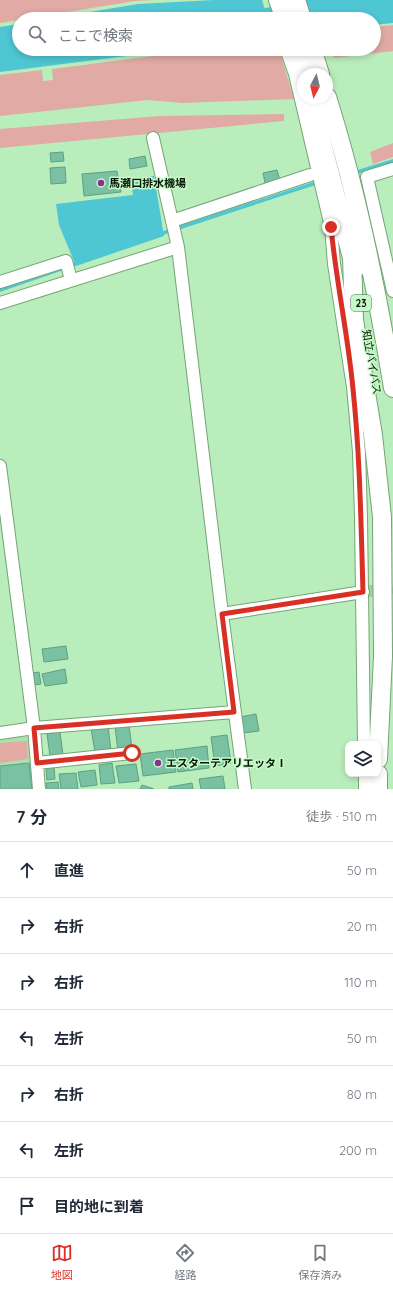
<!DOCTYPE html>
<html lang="ja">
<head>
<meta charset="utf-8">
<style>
  :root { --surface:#fff; --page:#f2f2f3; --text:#1f2937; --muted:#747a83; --line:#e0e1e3; --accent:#d93025 }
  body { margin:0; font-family:Quicksand,"Noto Sans JP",sans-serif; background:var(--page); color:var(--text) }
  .controls { position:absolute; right:12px; bottom:12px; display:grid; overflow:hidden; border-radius:8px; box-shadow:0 2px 6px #0003 }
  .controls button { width:36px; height:36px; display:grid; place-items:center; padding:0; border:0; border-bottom:1px solid var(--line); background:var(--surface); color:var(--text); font:20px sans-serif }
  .compass { position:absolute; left:297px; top:68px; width:36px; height:36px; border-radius:50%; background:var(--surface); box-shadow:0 2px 6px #0003; rotate:187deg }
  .stop { position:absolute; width:12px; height:12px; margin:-9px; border:3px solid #d93025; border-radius:50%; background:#fff }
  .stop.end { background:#d93025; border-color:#fff; box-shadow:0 1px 4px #0008 }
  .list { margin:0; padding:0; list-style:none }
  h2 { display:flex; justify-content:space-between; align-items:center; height:52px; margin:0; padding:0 16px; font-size:17px }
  h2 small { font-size:13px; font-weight:400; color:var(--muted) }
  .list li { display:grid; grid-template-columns:26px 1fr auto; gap:12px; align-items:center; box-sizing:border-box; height:56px; padding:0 16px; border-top:1px solid var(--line) }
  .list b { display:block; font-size:15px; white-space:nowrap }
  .list em { font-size:13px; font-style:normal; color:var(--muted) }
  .icon { flex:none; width:22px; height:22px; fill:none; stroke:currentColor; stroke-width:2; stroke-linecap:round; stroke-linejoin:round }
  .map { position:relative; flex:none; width:393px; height:789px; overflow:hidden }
  .search { position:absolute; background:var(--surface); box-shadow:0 2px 6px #0003; left:12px; right:12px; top:12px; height:44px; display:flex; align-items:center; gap:10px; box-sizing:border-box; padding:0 14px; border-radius:22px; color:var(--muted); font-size:15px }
  .sheet { height:444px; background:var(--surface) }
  nav { display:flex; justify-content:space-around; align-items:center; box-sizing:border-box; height:56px; border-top:1px solid var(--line); background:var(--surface); font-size:11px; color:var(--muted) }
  nav a { display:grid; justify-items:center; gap:2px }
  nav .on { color:var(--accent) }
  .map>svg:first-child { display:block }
  .built { fill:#aae2ac }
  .green { fill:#e1aaa4 }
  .water { fill:#4ec6d3 }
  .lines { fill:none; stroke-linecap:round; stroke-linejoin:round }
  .stream { stroke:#4ec6d3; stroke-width:3.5 }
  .river { stroke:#4ec6d3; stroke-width:22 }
  .building { fill:#7ac1a3; stroke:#5ba184 }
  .minor-tunnel { stroke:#9fcda1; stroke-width:12; stroke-dasharray:12 6; stroke-linecap:butt }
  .minor-casing { stroke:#74a476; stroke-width:14 }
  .highway-casing { stroke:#74a476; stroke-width:20 }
  .minor { stroke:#fff; stroke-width:12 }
  .highway { stroke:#fff; stroke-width:18 }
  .route { stroke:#d93025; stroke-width:5 }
  .poi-dot { fill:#8f2d95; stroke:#c7fac9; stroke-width:1.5 }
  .labels { text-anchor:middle; stroke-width:3; stroke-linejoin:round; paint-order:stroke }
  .shield { fill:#c7fac9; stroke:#405c41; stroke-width:1 }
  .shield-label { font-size:10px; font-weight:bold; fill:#061807 }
  .poi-label { font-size:11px; font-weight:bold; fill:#061807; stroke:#c7fac9; text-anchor:start }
  .street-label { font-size:11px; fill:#061807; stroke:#c7fac9 }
</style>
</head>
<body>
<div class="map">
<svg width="393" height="789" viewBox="0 0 393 789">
  <rect width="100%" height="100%" fill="#baedbc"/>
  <path class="built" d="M31 736 36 789H0V739Z"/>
  <path class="green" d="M0 0H153L135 1 0 23Z
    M393 25V51L334 58 331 49H374V27Z
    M208 49H279L294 99 182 103 148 100 0 116V75L42 70 43 81 53 80 52 69Z
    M284 114V121L0 148V129L160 116Z
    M393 143V157L373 164 370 152Z
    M27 741 28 759 0 763V743Z"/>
  <path class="water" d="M214 0H262L268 19H48L138 4Z
    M313 0H393V23L374 25V19H320Z
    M19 24V49H182L0 72V27Z
    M154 176 164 236 76 266 59 225 56 204 133 195 131 179Z"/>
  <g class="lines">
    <path class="stream" d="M354 173 393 161
      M160 234 319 182
      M0 290 78 263"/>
    <path class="river" d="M267 19 336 4 364 0"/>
  </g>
  <path class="building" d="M63 152 64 161 51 162 50 153Z
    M145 156 147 166 130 169 129 159Z
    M65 167 66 183 51 184 50 168Z
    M277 170 280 180 265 183 263 173Z
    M117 171 121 192 84 196 82 174Z
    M66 646 68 659 44 662 42 649Z
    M65 669 67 683 45 686 42 674Z
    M39 672 41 684 34 685 32 673Z
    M256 714 259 731 243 733 240 717Z
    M129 725 132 749 118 751 115 727Z
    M108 726 111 750 95 752 91 729Z
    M60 732 63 755 50 756 47 734Z
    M227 735 231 763 215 766 211 737Z
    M207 746 209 768 178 772 175 750Z
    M173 750 176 772 143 776 140 754Z
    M29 763 32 789H0V766Z
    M112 763 115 783 101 784 99 765Z
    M136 764 139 781 119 783 116 766Z
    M54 767 55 779 47 780 46 768Z
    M95 770 97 785 81 787 78 772Z
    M76 773 78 789H61L59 774Z
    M223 776 225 789H201L199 779Z
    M58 782 59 789H47L46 783Z
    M192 783 193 789H169V787Z
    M142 785 154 789H140Z"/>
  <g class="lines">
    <path class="minor-tunnel" d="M363 592 393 588"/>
    <defs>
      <path id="minor" d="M286 49 295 74 331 227 334 264 353 387 359 452 361 517 364 744
        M153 138 172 221 310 175
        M393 169 367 177 393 291
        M172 221 178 247 222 614 245 789
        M0 282 66 261 71 280
        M0 303 178 247
        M0 466 34 728 39 789
        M222 614 363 592
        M0 733 34 728 234 712
        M37 763 132 753
        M365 774V789"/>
      <path id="highway" d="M278 0 285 19
        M296 0 302 19
        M295 49 303 74
        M312 49 320 74
        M327 97C357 192 377 290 393 388
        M310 98 355 269
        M352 257 354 320 373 435 382 517 383 656 378 759
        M378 774V789"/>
    </defs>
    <use href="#minor" class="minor-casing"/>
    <use href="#highway" class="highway-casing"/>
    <use href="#minor" class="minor"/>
    <use href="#highway" class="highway"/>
  </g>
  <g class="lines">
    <path class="route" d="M132 753 37 763 34 728 234 712 222 614 363 592C361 524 360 456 353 389 348 335 336 281 331 227"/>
  </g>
  <g class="poi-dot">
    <circle cx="101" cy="183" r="4"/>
    <circle cx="158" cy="763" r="4"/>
  </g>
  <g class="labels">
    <rect class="shield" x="351" y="295" width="20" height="16" rx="3"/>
    <g class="shield-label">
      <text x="361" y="307">23</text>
    </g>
    <g class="poi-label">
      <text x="109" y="187">馬瀬口排水機場</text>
      <text x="166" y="767">エスターテアリエッタⅠ</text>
    </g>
    <g class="street-label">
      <text transform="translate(372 362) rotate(80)" y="4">知立バイパス</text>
    </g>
  </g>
</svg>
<div class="controls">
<button><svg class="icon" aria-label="layers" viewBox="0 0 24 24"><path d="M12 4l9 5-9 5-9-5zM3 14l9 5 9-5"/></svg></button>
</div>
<svg class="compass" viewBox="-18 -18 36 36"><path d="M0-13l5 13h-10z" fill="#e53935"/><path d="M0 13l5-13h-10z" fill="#747a83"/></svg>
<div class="stop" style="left:132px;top:753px"></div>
<div class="stop end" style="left:331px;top:227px"></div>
<div class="search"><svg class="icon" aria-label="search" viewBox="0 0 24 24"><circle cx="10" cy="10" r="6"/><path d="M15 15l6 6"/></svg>ここで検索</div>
</div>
<section class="sheet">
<h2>7 分<small>徒歩 · 510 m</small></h2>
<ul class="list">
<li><svg class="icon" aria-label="ahead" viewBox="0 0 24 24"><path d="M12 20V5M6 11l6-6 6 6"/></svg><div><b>直進</b></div><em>50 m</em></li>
<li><svg class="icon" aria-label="right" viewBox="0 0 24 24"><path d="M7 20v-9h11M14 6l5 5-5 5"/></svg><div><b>右折</b></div><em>20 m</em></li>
<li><svg class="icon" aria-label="right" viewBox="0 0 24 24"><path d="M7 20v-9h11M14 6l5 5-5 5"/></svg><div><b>右折</b></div><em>110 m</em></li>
<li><svg class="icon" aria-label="left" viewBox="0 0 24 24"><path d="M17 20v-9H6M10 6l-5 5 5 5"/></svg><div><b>左折</b></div><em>50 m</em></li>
<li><svg class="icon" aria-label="right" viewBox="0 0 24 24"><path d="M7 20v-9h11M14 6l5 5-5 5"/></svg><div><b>右折</b></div><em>80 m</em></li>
<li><svg class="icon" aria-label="left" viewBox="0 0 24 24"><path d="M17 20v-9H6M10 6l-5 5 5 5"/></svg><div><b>左折</b></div><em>200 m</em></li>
<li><svg class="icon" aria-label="arrive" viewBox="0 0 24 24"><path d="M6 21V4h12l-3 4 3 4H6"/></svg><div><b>目的地に到着</b></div></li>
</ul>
</section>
<nav>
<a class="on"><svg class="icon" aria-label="map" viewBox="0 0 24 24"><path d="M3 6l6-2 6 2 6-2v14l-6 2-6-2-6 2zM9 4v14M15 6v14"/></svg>地図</a>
<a><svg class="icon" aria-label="directions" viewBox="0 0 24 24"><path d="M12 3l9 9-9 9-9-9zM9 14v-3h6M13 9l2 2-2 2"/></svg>経路</a>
<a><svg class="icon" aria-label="saved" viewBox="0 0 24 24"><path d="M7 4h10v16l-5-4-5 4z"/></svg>保存済み</a>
</nav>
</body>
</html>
